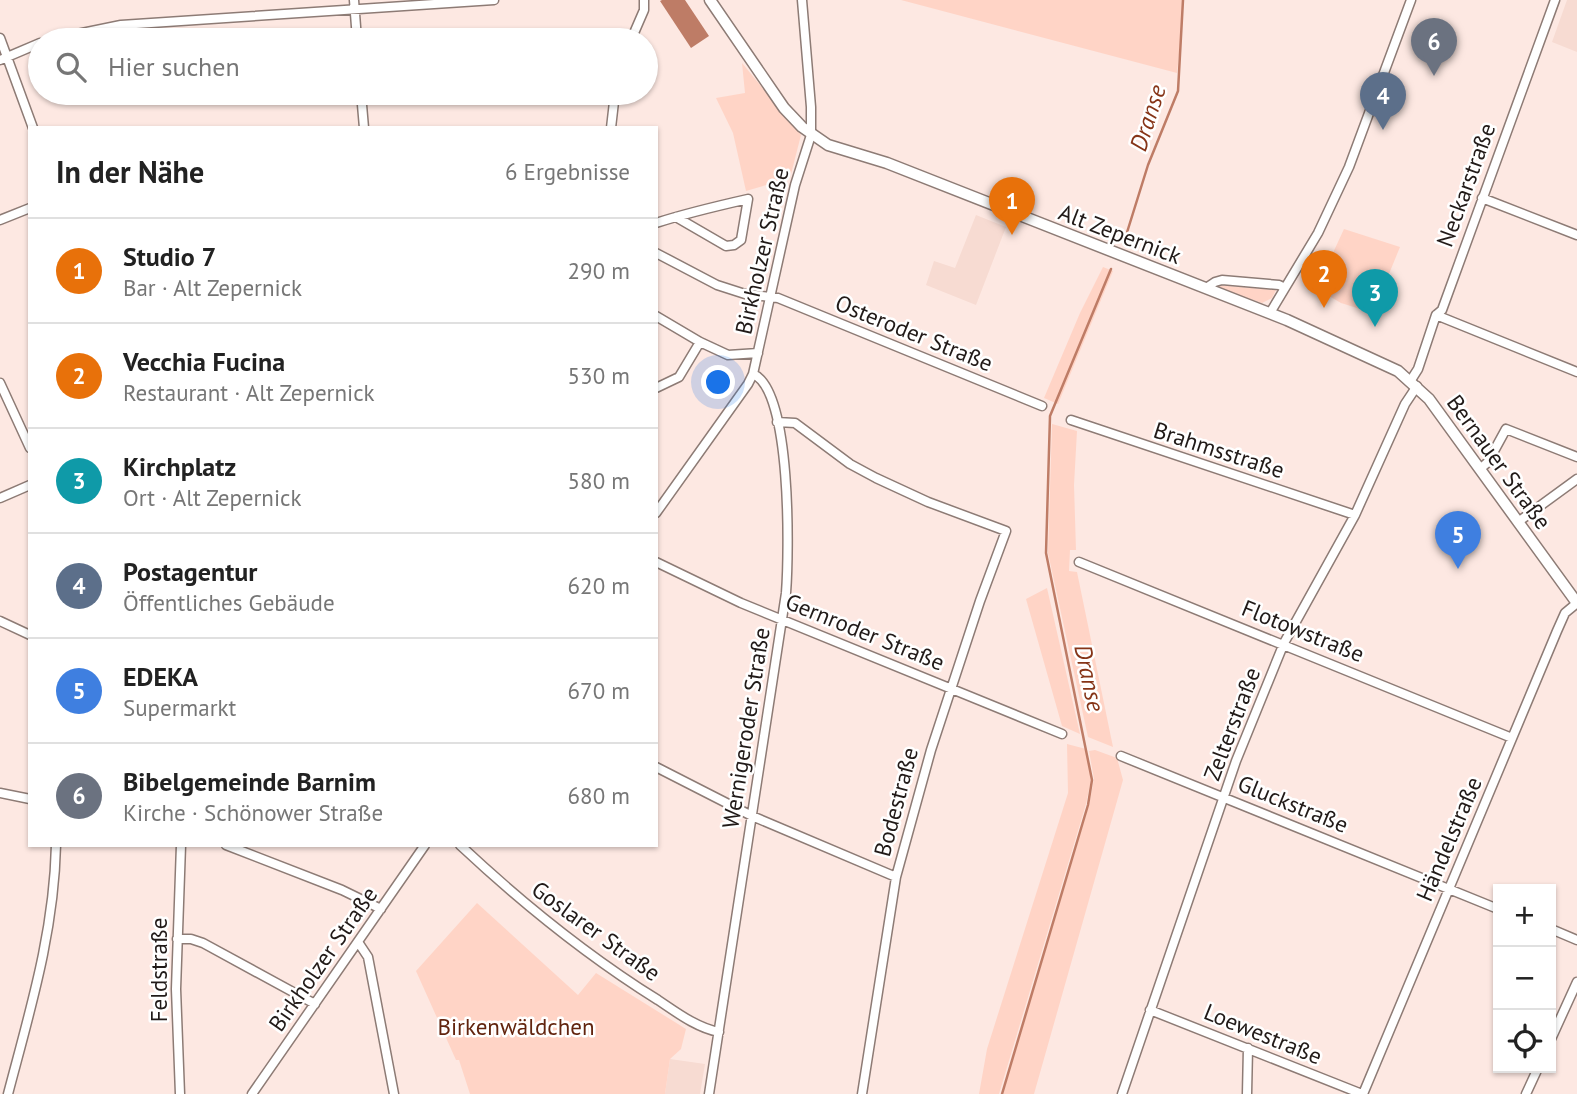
<!DOCTYPE html>
<html lang="de">
<head>
<meta charset="utf-8">
<style>
  :root { --surface:#fff; --page:#f2f2f2; --text:#222; --muted:#767676; --line:#e0e0e0; --accent:#1a5f71 }
  body { margin:0; font-family:"PT Sans",sans-serif; background:var(--page); color:var(--text) }
  .controls { position:absolute; right:21px; bottom:21px; display:grid; overflow:hidden; border-radius:0px; box-shadow:0 2px 5px #0004 }
  .controls button { width:63px; height:63px; display:grid; place-items:center; padding:0; border:0; border-bottom:2px solid var(--line); background:var(--surface); color:var(--text); font:35px sans-serif }
  .you { position:absolute; left:719px; top:383px; width:24px; height:24px; margin:-18px; border:5px solid #fff; border-radius:50%; background:#1a73e8; box-shadow:0 0 0 10px #1a73e833 }
  .badge { display:grid; place-items:center; width:46px; height:46px; border-radius:50%; background:var(--accent); color:#fff; font-size:23px; font-weight:700 }
  .pin { position:absolute; translate:-50% -58px; filter:drop-shadow(0 2px 4px #0008) }
  .pin::after { content:''; position:absolute; top:37px; width:24px; height:21px; background:inherit; clip-path:polygon(0 0,100% 0,50% 100%) }
  .list { margin:0; padding:0; list-style:none }
  h2 { display:flex; justify-content:space-between; align-items:center; height:91px; margin:0; padding:0 28px; font-size:30px }
  h2 small { font-size:23px; font-weight:400; color:var(--muted) }
  .list li { display:grid; grid-template-columns:46px 1fr auto; gap:21px; align-items:center; box-sizing:border-box; height:105px; padding:0 28px; border-top:2px solid var(--line) }
  .list b { display:block; font-size:26px; white-space:nowrap }
  .list p { margin:0; font-size:23px; white-space:nowrap; color:var(--muted) }
  .list em { font-size:23px; font-style:normal; color:var(--muted) }
  .icon { flex:none; width:38px; height:38px; fill:none; stroke:currentColor; stroke-width:2; stroke-linecap:round; stroke-linejoin:round }
  .map { position:relative; flex:none; width:1577px; height:1094px; overflow:hidden }
  .search { position:absolute; background:var(--surface); box-shadow:0 2px 5px #0004; left:28px; top:28px; width:630px; height:77px; display:flex; align-items:center; gap:18px; box-sizing:border-box; padding:0 24px; border-radius:38px; color:var(--muted); font-size:26px }
  .panel { position:absolute; background:var(--surface); box-shadow:0 2px 5px #0004; left:28px; top:126px; width:630px; height:721px; border-radius:0px }
  .map>svg:first-child { display:block }
  .built { fill:#f7dbd2 }
  .green { fill:#ffd4c6 }
  .water { fill:#be7c66 }
  .lines { fill:none; stroke-linecap:round; stroke-linejoin:round }
  .stream { stroke:#be7c66; stroke-width:2.5 }
  .minor-casing { stroke:#8d7b75; stroke-width:11 }
  .major-casing { stroke:#8d7b75; stroke-width:13 }
  .minor { stroke:#fff; stroke-width:8 }
  .major { stroke:#fff; stroke-width:10 }
  .labels { text-anchor:middle; stroke-width:5; stroke-linejoin:round; paint-order:stroke }
  .street-label { font-size:23px; fill:#211a18; stroke:#fff }
  .park-label { font-size:23px; fill:#62240e; stroke:#fff }
  .water-label { font-size:24px; font-style:italic; fill:#863417; stroke:#fff }
</style>
</head>
<body>
<div class="map">
<svg width="1577" height="1094" viewBox="0 0 1577 1094">
  <rect width="100%" height="100%" fill="#fde8e2"/>
  <path class="built" d="M1567 0H1577V52L1552 42Z
    M976 215 1006 227 976 305 926 285 934 261 955 268Z
    M670 1059 705 1064 700 1094H665Z"/>
  <path class="green" d="M901 0H1182L1183 17 1177 73Z
    M742 63 801 135 790 178 746 191 733 133 716 98 745 93Z
    M1344 229 1400 247 1373 313 1341 303 1312 286 1314 281 1319 283Z
    M1103 267 1113 271 1058 404 1044 398 1080 313Z
    M1216 285 1276 290 1272 298 1262 303 1216 287Z
    M1052 424 1077 431 1074 485 1076 550H1070L1069 571 1077 572 1113 747 1088 737 1048 553Z
    M1047 588 1080 734 1062 726 1026 599Z
    M1067 744 1086 749 1091 780 1086 804 999 1094H979L987 1049 1068 793Z
    M1095 750 1117 758 1123 780 1034 1094H1003L1089 805 1094 779 1089 751Z
    M477 903 578 995 596 973 686 1029 681 1049 670 1059 665 1094H470L459 1060H456L416 971Z"/>
  <path class="water" d="M662 0H685L709 36 691 48 660 1Z"/>
  <g class="lines">
    <path class="stream" d="M1124 242 1148 165 1178 91 1183 0
      M1002 1094 1088 805 1092 780 1046 553 1050 416 1111 269"/>
    <defs>
      <path id="minor" d="M354 0 357 40
        M0 38 33 128
        M48 40 121 25 494 0
        M631 40 644 10V0
        M0 60 40 43
        M361 93 364 128
        M611 128 615 93
        M1482 198 1577 235
        M0 220 30 208
        M656 223C687 213 717 206 748 199L741 240 734 245 726 246 676 217
        M656 253 717 285 745 294 778 298 1042 406
        M1206 288 1215 282 1222 280 1279 285 1285 288
        M1270 313 1318 233 1349 167 1411 0
        M1436 315 1577 372
        M656 316 700 342 728 355 758 353
        M1411 380 1418 369 1436 315 1442 310 1555 0
        M0 383 30 448
        M656 388 679 377 700 342
        M1071 420 1355 515
        M777 422 795 423 850 464 876 478 928 502 1006 531 980 601 931 750 896 877 862 1094
        M1480 469 1488 462 1506 429 1577 457
        M0 498 30 485
        M656 513 748 384 753 374 795 185 811 135V107L802 0
        M1518 522 1577 479
        M656 562 741 603 1062 734
        M1079 562 1512 738
        M0 621 30 635
        M1121 756 1498 909
        M656 767 752 816 896 877
        M0 793 30 799
        M226 845 342 890 381 909
        M460 845C522 903 586 955 658 1000 676 1012 697 1028 719 1032
        M1551 929 1577 940
        M177 939H191L203 943 315 1004
        M358 942 368 957 394 1094
        M1150 1010 1362 1094
        M1551 1039 1577 982
        M8 1094C30 1010 54 933 56 845
        M180 1094 176 989 181 845
        M252 1094 425 845
        M709 1094 786 593C789 554 792 390 753 374
        M1122 1094 1236 761 1284 643 1355 515 1405 404 1417 386
        M1247 1094 1248 1048
        M1363 1094 1557 631 1565 613 1577 603
        M1526 1094 1538 1068"/>
      <path id="major" d="M710 0 784 108 802 127 828 145 887 163 1287 320 1398 371 1429 399 1577 603"/>
    </defs>
    <use href="#minor" class="minor-casing"/>
    <use href="#major" class="major-casing"/>
    <use href="#minor" class="minor"/>
    <use href="#major" class="major"/>
  </g>
  <g class="labels">
    <g class="street-label">
      <text transform="translate(1466 185) rotate(-70)" y="8">Neckarstraße</text>
      <text transform="translate(1120 234) rotate(21)" y="8">Alt Zepernick</text>
      <text transform="translate(762 251) rotate(-77)" y="8">Birkholzer Straße</text>
      <text transform="translate(914 333) rotate(22)" y="8">Osteroder Straße</text>
      <text transform="translate(1219 450) rotate(18)" y="8">Brahmsstraße</text>
      <text transform="translate(1499 462) rotate(54)" y="8">Bernauer Straße</text>
      <text transform="translate(1303 631) rotate(22)" y="8">Flotowstraße</text>
      <text transform="translate(865 632) rotate(22)" y="8">Gernroder Straße</text>
      <text transform="translate(1232 724) rotate(-69)" y="8">Zelterstraße</text>
      <text transform="translate(746 728) rotate(-81)" y="8">Wernigeroder Straße</text>
      <text transform="translate(896 802) rotate(-75)" y="8">Bodestraße</text>
      <text transform="translate(1293 804) rotate(22)" y="8">Gluckstraße</text>
      <text transform="translate(1449 839) rotate(-67)" y="8">Händelstraße</text>
      <text transform="translate(596 931) rotate(36)" y="8">Goslarer Straße</text>
      <text transform="translate(323 959) rotate(-55)" y="8">Birkholzer Straße</text>
      <text transform="translate(159 970) rotate(-90)" y="8">Feldstraße</text>
      <text transform="translate(1263 1034) rotate(22)" y="8">Loewestraße</text>
    </g>
    <g class="park-label">
      <text x="516" y="1035">Birkenwäldchen</text>
    </g>
    <g class="water-label">
      <text transform="translate(1148 118) rotate(-72)" y="8">Dranse</text>
      <text transform="translate(1089 678) rotate(78)" y="8">Dranse</text>
    </g>
  </g>
</svg>
<div class="controls">
<button>+</button>
<button>−</button>
<button><svg class="icon" aria-label="locate" viewBox="0 0 24 24"><circle cx="12" cy="12" r="6"/><path d="M12 2v4M12 18v4M2 12h4M18 12h4"/></svg></button>
</div>
<div class="you"></div>
<div class="pin badge" style="left:1012px;top:235px;background:#e8710a">1</div>
<div class="pin badge" style="left:1324px;top:308px;background:#e8710a">2</div>
<div class="pin badge" style="left:1375px;top:327px;background:#0f9aa8">3</div>
<div class="pin badge" style="left:1383px;top:130px;background:#5c6f8a">4</div>
<div class="pin badge" style="left:1458px;top:569px;background:#3f7fe0">5</div>
<div class="pin badge" style="left:1434px;top:76px;background:#6b7280">6</div>
<div class="search"><svg class="icon" aria-label="search" viewBox="0 0 24 24"><circle cx="10" cy="10" r="6"/><path d="M15 15l6 6"/></svg>Hier suchen</div>
<section class="panel">
<h2>In der Nähe<small>6 Ergebnisse</small></h2>
<ul class="list">
<li><span class="badge" style="background:#e8710a">1</span><div><b>Studio 7</b><p>Bar · Alt Zepernick</p></div><em>290 m</em></li>
<li><span class="badge" style="background:#e8710a">2</span><div><b>Vecchia Fucina</b><p>Restaurant · Alt Zepernick</p></div><em>530 m</em></li>
<li><span class="badge" style="background:#0f9aa8">3</span><div><b>Kirchplatz</b><p>Ort · Alt Zepernick</p></div><em>580 m</em></li>
<li><span class="badge" style="background:#5c6f8a">4</span><div><b>Postagentur</b><p>Öffentliches Gebäude</p></div><em>620 m</em></li>
<li><span class="badge" style="background:#3f7fe0">5</span><div><b>EDEKA</b><p>Supermarkt</p></div><em>670 m</em></li>
<li><span class="badge" style="background:#6b7280">6</span><div><b>Bibelgemeinde Barnim</b><p>Kirche · Schönower Straße</p></div><em>680 m</em></li>
</ul>
</section>
</div>
</body>
</html>
